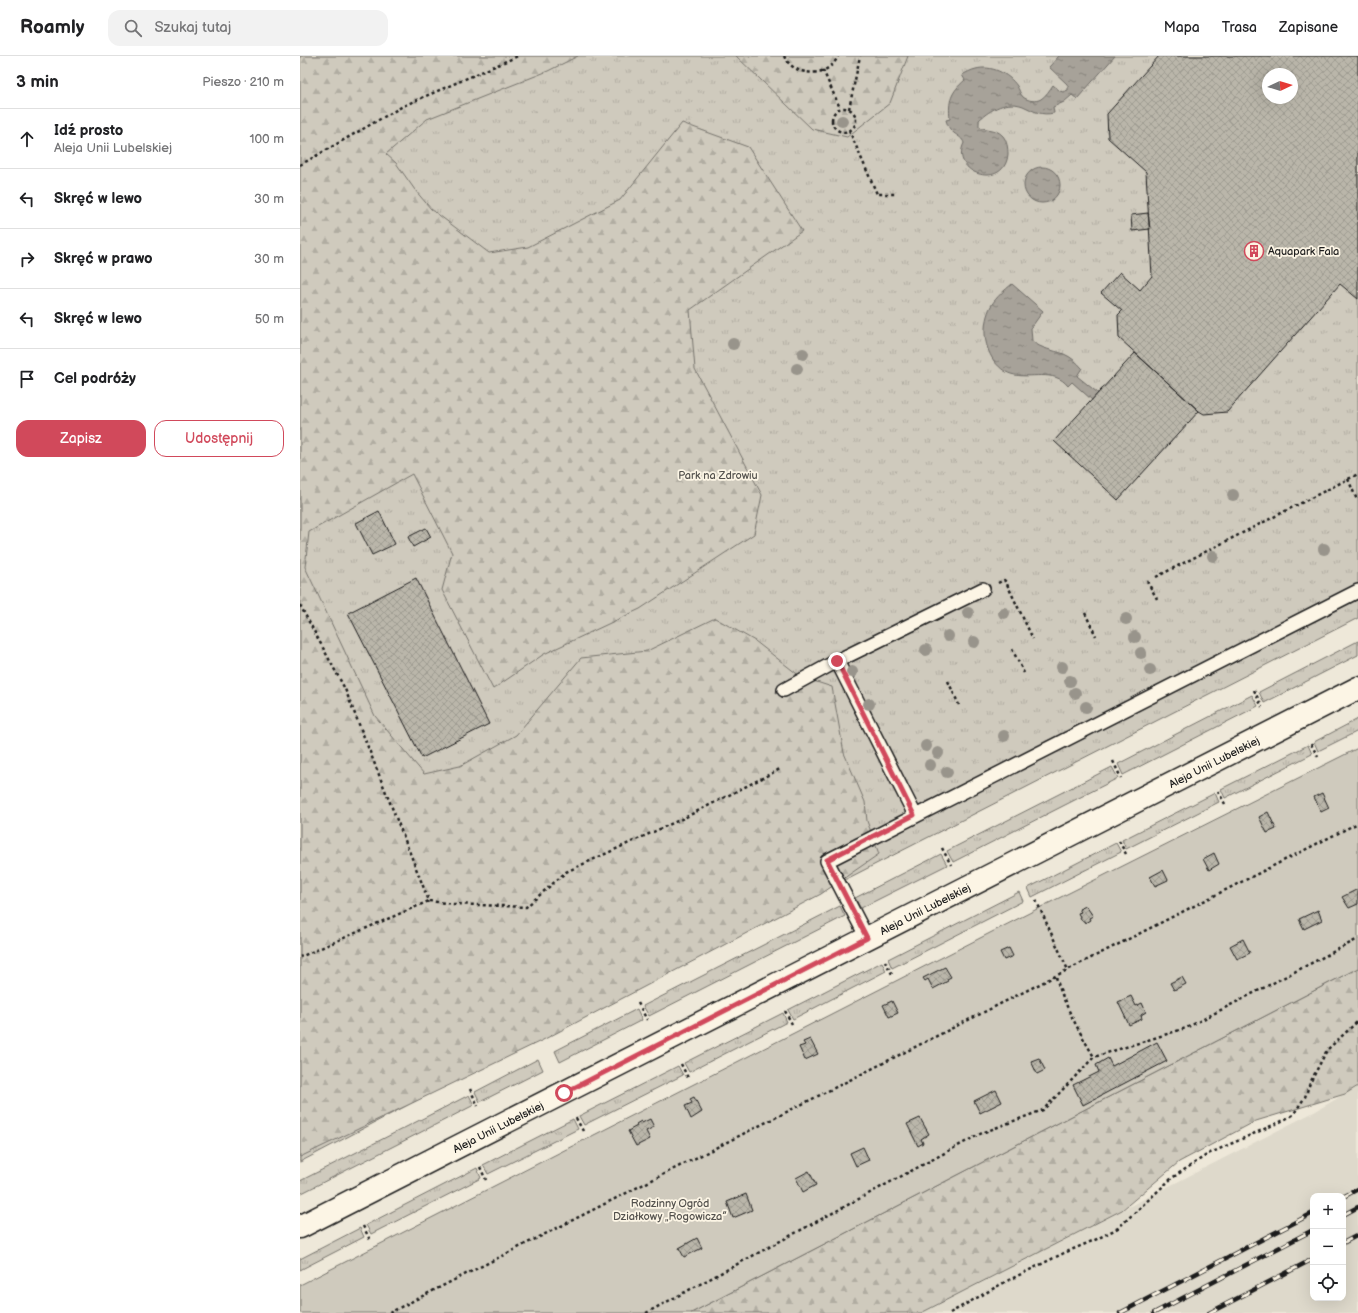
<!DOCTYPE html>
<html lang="pl">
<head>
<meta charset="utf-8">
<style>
  :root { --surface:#fff; --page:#f2f2f2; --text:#202124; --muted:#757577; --line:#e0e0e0; --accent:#d1495b }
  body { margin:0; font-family:"Balsamiq Sans",sans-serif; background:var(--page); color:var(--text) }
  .controls { position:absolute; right:12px; bottom:12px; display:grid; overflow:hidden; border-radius:8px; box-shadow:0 4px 16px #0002 }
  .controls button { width:36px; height:36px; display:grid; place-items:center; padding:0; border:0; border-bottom:1px solid var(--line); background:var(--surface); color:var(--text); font:20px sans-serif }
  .compass { position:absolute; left:962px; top:12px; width:36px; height:36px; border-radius:50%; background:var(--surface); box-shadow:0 4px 16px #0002; rotate:86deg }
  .stop { position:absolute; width:12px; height:12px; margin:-9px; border:3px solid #d1495b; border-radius:50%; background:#fff }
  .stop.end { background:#d1495b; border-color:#fff; box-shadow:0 1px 4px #0008 }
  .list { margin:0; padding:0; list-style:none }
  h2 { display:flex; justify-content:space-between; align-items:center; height:52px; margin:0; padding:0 16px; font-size:17px }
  h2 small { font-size:13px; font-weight:400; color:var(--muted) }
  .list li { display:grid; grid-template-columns:26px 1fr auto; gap:12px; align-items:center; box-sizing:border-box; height:60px; padding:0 16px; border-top:1px solid var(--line) }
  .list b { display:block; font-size:15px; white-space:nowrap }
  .list p { margin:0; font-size:13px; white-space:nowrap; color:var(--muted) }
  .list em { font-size:13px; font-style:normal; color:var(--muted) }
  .actions { display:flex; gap:8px; padding:12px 16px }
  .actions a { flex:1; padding:9px 0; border:1px solid var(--accent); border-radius:12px; text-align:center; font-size:14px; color:var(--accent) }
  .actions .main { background:var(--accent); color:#fff }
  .icon { flex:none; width:22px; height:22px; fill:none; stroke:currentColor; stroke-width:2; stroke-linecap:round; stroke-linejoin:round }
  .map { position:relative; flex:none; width:1058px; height:1257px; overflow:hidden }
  header { display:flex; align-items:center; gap:24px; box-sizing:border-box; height:56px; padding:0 20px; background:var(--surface); border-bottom:1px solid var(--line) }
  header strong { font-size:19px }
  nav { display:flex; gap:22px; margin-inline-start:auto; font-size:14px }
  .search { width:280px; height:36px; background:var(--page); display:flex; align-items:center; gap:10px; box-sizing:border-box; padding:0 14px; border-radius:12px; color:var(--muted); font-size:15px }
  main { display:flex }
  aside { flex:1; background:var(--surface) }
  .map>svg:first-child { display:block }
  .built { fill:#ded9cb; fill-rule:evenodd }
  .grass { fill:url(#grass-tufts); stroke:#76736c; fill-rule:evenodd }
  .forest { fill:url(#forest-firs); stroke:#76736c }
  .garden { fill:#cfcabd; stroke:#76736c }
  .water { fill:url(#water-ripples); stroke:#6f6c67 }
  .building { fill:url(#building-cross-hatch); stroke:#1c1c1c; fill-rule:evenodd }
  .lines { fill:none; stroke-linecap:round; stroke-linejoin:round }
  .service-casing { stroke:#1c1c1c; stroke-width:16 }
  .tertiary-casing { stroke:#1c1c1c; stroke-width:25 }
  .path { stroke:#1c1c1c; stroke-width:2.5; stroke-dasharray:3 3; stroke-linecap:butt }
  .service { stroke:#fcf5e5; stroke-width:13 }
  .tertiary { stroke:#fcf5e5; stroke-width:22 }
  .rail-casing { stroke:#1c1c1c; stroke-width:4.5 }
  .rail { stroke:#fcf5e5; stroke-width:3; stroke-dasharray:9; stroke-linecap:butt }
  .tree { fill:#98948b }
  .route { stroke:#d1495b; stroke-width:5 }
  .labels { text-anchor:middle; stroke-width:3.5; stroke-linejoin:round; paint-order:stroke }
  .poi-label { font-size:11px; fill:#1c1c1c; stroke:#fcf5e5; text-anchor:start }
  .park-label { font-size:11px; fill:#52504c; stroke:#fcf5e5 }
  .street-label { font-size:11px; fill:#1c1c1c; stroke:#fcf5e5 }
</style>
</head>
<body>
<header>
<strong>Roamly</strong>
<div class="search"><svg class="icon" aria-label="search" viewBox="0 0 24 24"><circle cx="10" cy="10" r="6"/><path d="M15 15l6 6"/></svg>Szukaj tutaj</div>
<nav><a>Mapa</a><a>Trasa</a><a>Zapisane</a></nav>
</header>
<main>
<aside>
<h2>3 min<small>Pieszo · 210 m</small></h2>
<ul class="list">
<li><svg class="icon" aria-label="ahead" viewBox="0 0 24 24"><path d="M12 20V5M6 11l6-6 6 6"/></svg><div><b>Idź prosto</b><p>Aleja Unii Lubelskiej</p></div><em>100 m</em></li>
<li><svg class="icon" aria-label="left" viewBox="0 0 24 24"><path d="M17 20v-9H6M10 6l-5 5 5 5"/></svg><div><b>Skręć w lewo</b></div><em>30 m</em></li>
<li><svg class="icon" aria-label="right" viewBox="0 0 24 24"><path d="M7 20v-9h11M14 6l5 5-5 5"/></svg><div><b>Skręć w prawo</b></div><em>30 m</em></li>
<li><svg class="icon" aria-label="left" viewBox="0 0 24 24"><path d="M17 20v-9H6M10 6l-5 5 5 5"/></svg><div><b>Skręć w lewo</b></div><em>50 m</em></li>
<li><svg class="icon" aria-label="arrive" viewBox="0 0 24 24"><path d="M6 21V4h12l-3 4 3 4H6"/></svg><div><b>Cel podróży</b></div></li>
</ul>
<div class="actions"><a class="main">Zapisz</a><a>Udostępnij</a></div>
</aside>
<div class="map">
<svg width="1058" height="1257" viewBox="0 0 1058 1257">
  <defs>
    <pattern id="grass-tufts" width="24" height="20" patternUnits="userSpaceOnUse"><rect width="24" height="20" fill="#cfcabd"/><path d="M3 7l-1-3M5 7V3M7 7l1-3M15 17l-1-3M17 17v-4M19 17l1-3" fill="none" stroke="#b1ada2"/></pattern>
    <pattern id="forest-firs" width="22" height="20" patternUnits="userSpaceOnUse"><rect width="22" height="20" fill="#cfcabd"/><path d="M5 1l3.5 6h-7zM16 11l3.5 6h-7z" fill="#b1ada2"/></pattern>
    <pattern id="water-ripples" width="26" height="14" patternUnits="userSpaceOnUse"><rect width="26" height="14" fill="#a7a299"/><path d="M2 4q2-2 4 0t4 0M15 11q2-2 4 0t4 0" fill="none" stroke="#87837c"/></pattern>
    <pattern id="building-cross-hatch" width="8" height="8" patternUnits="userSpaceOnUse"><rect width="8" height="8" fill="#bab6aa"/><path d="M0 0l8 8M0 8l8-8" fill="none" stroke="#9f9c92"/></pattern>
  </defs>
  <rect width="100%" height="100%" fill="#eee8d9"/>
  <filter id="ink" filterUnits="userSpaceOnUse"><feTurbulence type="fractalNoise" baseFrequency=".025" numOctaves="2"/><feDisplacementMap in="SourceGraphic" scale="8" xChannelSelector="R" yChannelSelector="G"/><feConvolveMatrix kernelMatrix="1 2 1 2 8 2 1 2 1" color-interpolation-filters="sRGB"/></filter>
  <g filter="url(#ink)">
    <path class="built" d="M1058 1030V1257H621L1016 1055ZM1013 1140H1043V1242H1013Z"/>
    <path class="grass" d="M0 0H1058V562L229 985 0 1106ZM968 18H992V42H968Z
      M1058 585V599L964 647 959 636Z
      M952 639 958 650 823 719 818 708Z
      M1058 663V675L1018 695 1014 686Z
      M1008 689 1012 698 925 742 921 733Z
      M812 711 818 722 653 806 647 795Z
      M915 737 919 746 826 793 822 784Z
      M816 787 821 796 732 841 728 832Z
      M641 798 647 809 561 852 560 851 555 842Z
      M719 836 723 845 592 912 588 903Z
      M540 850 545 860 349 960 343 950Z
      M582 906 586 915 493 963 488 954Z
      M337 953 342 964 260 1006 255 995Z
      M483 957 487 966 389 1016 384 1007Z
      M238 1003 243 1014 180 1046 175 1036Z
      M378 1010 383 1019 284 1069 279 1060Z
      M169 1039 174 1049 0 1138V1125Z
      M273 1063 278 1073 188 1118 183 1109Z
      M177 1112 181 1122 71 1178 66 1169Z
      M60 1172 64 1181 0 1214V1203Z"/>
    <path class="forest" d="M0 0H278L248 15 127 63 86 98 96 107 115 134 131 153 189 197 228 191 320 144 382 67 448 91 502 175 390 254 395 313 462 439 454 478 340 553 244 598 193 633 142 534 152 497 112 418 9 476 5 511 75 660 124 718 160 710 216 679 281 602 347 595 415 562 455 585 501 621 532 631 544 697 565 746 567 765 579 798 521 838 243 984 0 1101Z
      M436 0H608L590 47 547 81 512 73Z
      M1058 912V1030L1045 1038 956 1065 879 1106 822 1154 621 1257H391Z"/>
    <path class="garden" d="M1058 692V912L391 1257H0V1229L739 852Z"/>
    <path class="water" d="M759 0H815L777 43 772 39 764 46 753 51 754 57C741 60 734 55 723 50 707 44 691 53 679 64V70C684 75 695 71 703 80 707 85 708 92 708 98 705 135 649 118 664 87 661 78 650 80 646 64L650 63C648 45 651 36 665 24L662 19C666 17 671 14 676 13 691 9 708 17 717 30 719 33 720 38 723 41 728 45 736 46 741 43 746 40 750 33 753 29L760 35 763 36 768 34V30L767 28 749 11Z
      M724 129a18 18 0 1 1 36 0a18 18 0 1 1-36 0Z
      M712 228 743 255 731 272 732 285C741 293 753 294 764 298 771 301 777 306 782 312L777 320 798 337 792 344 772 326 768 330C754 312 730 324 711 318 704 316 698 310 694 305 683 289 682 267 691 250 696 241 705 234 712 228Z"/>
    <path class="building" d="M859 0H1058V243L1040 228 927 356 904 358 899 355 819 282 818 259 822 255 801 237 820 216 840 234 852 220 846 116 808 82 807 58ZM968 18H992V42H968Z
      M848 157 850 173 832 175 831 159Z
      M835 297 899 355 818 444 754 385Z
      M79 455 95 488 72 499 56 467Z
      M126 472 131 481 113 491 108 481Z
      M116 522 189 668 122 702 48 557Z
      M1022 737 1029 752 1021 756 1014 741Z
      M968 756 976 773 967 777 959 761Z
      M914 797 919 808 909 814 903 803Z
      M863 814 868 824 855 830 850 821Z
      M1058 833V848L1049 852 1042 841Z
      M786 850 793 860 789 862 790 864 785 867 784 865H782L778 857 781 856 779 853Z
      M1018 854 1022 864 1004 873 999 863Z
      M943 883 950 897 937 903 930 890Z
      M709 892 713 900 704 904 700 896Z
      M645 911 651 921 647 923 648 925 633 933 628 923 625 925 623 922Z
      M882 921 886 928 874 934 870 927Z
      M831 940 836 950 842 947 846 956 841 959 842 963 829 969 818 946Z
      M592 945 598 957 589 961 583 949Z
      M510 983 518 998 505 1004 499 991 505 989 503 986Z
      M857 986 867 1005 783 1049 773 1029 799 1016 796 1009 808 1002 812 1010Z
      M739 1002 745 1014 737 1018 731 1005Z
      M696 1034 702 1046 680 1057 674 1045Z
      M394 1041 402 1056 391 1063 385 1050 392 1047 390 1043Z
      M620 1062 629 1078 621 1083 623 1087 618 1090 607 1068Z
      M350 1063 354 1071 346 1075 350 1083 336 1090 328 1075 337 1070 336 1068 341 1065 342 1067Z
      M563 1091 569 1104 556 1110 550 1097Z
      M509 1115 516 1129 503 1136 496 1122Z
      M446 1138 452 1154 433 1162 427 1146Z
      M397 1182 402 1192 384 1201 379 1192Z"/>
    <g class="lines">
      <defs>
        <path id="service" d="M484 634 537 605
          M615 759 537 605 683 533
          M567 882 527 805 1058 535"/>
        <path id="tertiary" d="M0 1171 1058 632"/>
      </defs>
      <use href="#service" class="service-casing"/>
      <use href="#tertiary" class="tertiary-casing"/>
      <path class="path" d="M484 0C493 21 529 23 538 0
        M523 14 540 52
        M532 64a12 12 0 1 1 24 0a12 12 0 1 1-24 0Z
        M549 53 560 0
        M549 74 577 138H596
        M0 109 103 50 218 0
        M1048 423 1057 444
        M856 521 1058 418
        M847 525 857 543
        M698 527 704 524 706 526 733 583
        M0 549 45 633 129 845 0 901
        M785 557 796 580
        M712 593 724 617
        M648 625 659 649
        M954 634 962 651
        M1011 688 1018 701
        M813 705 821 722
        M918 735 925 748
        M819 785 826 798
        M642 792 651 809
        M736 844 768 914
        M129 845 153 848 226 851 266 816 386 761 480 713
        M585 905 592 918
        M756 921C764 949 779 975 794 1001
        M338 947 347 964
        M485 955 492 968
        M381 1008 388 1022
        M170 1033 178 1050
        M276 1062 283 1075
        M180 1111 186 1124
        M63 1170 70 1184
        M89 1257 1058 767
        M346 1257 682 1077 743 1054 794 1001 886 972 1058 883
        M650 1257 705 1226 764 1197 797 1183 818 1172 872 1122 908 1098 980 1066 993 1059 1005 1041 1010 1027 1027 994 1058 965"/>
      <use href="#service" class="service"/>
      <use href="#tertiary" class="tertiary"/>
      <defs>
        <path id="rail" d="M1043 1141 1058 1133
          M1043 1159 1058 1151
          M1043 1187 1058 1179
          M820 1257 1013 1157
          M854 1257 1013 1174
          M909 1257 1013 1203"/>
      </defs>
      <use href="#rail" class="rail-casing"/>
      <use href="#rail" class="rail"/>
    </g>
    <g class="tree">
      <circle cx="542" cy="65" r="6"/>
      <circle cx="433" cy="288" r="6"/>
      <circle cx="503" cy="298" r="6"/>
      <circle cx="497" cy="313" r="6"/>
      <circle cx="933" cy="439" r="6"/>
      <circle cx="1024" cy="493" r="6"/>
      <circle cx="913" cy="500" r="6"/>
      <circle cx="668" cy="557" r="6"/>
      <circle cx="704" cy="557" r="6"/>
      <circle cx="826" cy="563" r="6"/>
      <circle cx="648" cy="580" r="6"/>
      <circle cx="835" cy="581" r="6"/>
      <circle cx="674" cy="586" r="6"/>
      <circle cx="626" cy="594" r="6"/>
      <circle cx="841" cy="597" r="6"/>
      <circle cx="762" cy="611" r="6"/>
      <circle cx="850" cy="614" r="6"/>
      <circle cx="552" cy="616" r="6"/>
      <circle cx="770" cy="625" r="6"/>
      <circle cx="775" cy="637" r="6"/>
      <circle cx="569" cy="648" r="6"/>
      <circle cx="786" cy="651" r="6"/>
      <circle cx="704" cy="680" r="6"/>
      <circle cx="626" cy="690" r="6"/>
      <circle cx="638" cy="697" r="6"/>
      <circle cx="630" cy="709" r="6"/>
      <circle cx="647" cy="716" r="6"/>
    </g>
  </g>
  <g class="lines" filter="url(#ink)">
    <path class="route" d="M264 1037 567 882 527 804 614 759 537 605"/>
  </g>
  <defs>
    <symbol id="building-ring" viewBox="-11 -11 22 22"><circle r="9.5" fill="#fcf5e5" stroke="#d1495b" stroke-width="1.5"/><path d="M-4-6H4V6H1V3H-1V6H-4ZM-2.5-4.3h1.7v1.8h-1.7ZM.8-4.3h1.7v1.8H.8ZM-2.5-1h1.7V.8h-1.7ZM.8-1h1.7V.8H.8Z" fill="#d1495b"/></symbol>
  </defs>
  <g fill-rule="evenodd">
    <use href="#building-ring" x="943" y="184" width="22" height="22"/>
  </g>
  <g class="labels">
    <g class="poi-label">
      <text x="968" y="199">Aquapark Fala</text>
    </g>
    <g class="park-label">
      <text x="418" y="423">Park na Zdrowiu</text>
      <text x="370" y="1151">Rodzinny Ogród<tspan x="370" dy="13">Działkowy „Rogowicza”</tspan></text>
    </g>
    <g class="street-label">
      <text transform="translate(914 706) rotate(-27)" y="4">Aleja Unii Lubelskiej</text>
      <text transform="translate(625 853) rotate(-27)" y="4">Aleja Unii Lubelskiej</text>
      <text transform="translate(198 1071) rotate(-27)" y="4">Aleja Unii Lubelskiej</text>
    </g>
  </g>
</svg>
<div class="controls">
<button>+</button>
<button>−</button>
<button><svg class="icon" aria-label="locate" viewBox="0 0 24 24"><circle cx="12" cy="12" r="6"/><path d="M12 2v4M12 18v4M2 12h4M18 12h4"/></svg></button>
</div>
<svg class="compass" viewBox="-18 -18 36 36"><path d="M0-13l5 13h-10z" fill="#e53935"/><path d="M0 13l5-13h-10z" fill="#757577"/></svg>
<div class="stop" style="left:264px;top:1037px"></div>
<div class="stop end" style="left:537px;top:605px"></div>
</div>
</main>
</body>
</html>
